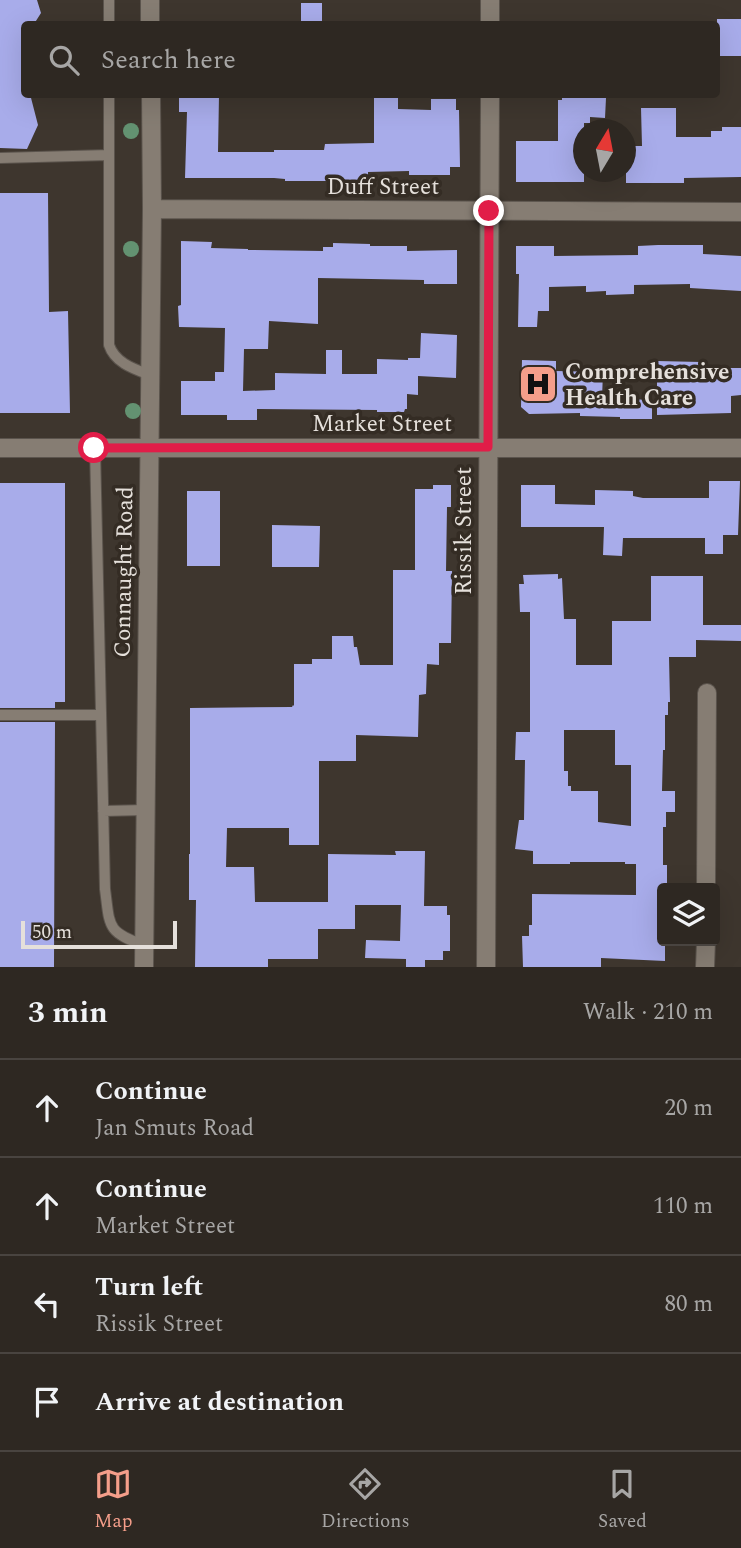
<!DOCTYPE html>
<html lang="en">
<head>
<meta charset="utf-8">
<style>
  :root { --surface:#2e2822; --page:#36302a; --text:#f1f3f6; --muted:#a7a6a5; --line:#494440; --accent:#f49e8a }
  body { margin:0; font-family:Spectral,serif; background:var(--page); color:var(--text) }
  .controls { position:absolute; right:21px; bottom:21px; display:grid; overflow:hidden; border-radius:7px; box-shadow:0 7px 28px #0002 }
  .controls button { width:63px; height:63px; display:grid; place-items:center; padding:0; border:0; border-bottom:2px solid var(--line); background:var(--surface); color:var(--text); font:35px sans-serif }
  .compass { position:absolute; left:573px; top:119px; width:63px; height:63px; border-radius:50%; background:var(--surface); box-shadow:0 7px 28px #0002; rotate:10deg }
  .scale { position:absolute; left:21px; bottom:18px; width:156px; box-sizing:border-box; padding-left:7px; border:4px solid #e5e0db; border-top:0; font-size:19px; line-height:24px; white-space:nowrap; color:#e5e0db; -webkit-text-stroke:5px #342c24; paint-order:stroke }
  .stop { position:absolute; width:21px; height:21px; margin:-16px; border:5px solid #e11d48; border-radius:50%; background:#fff }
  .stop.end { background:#e11d48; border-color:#fff; box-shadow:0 2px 7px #0008 }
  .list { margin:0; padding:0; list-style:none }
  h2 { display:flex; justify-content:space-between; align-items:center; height:91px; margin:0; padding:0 28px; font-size:30px }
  h2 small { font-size:23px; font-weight:400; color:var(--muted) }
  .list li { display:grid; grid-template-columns:46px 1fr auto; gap:21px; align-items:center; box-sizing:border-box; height:98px; padding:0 28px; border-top:2px solid var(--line) }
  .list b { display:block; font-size:26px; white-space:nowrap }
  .list p { margin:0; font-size:23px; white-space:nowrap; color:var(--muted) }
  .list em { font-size:23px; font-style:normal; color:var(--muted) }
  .icon { flex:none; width:38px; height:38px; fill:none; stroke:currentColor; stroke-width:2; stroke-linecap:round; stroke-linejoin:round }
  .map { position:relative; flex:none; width:741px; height:967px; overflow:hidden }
  .search { position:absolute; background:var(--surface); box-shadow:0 7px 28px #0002; left:21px; right:21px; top:21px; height:77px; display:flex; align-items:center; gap:18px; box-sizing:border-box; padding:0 24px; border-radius:7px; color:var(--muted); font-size:26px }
  .sheet { height:483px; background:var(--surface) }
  nav { display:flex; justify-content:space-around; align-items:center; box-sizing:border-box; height:98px; border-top:2px solid var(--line); background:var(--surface); font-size:19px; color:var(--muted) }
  nav a { display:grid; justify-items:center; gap:4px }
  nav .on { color:var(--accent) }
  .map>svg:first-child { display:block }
  .building { fill:#a8acea; fill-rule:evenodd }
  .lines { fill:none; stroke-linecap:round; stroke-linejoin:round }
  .service-casing { stroke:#5b544d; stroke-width:12 }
  .minor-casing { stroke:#5b544d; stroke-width:20 }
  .tertiary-casing { stroke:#5b544d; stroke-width:20 }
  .service { stroke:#867d73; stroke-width:10 }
  .minor { stroke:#867d73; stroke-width:18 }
  .tertiary { stroke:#867d73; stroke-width:18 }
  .tree { fill:#639271 }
  .route { stroke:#e11d48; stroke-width:9 }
  .labels { text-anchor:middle; stroke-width:7; stroke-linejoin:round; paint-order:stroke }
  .street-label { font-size:23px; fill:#e5e0db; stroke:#342c24 }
  .poi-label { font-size:23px; font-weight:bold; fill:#e5e0db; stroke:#342c24; text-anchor:start }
</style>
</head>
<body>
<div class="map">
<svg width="741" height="967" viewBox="0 0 741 967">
  <rect width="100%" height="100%" fill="#3e362e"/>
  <path class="building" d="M0 0H37L41 13 34 24H24V94H30L38 125 27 149 0 148Z
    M301 3H322V24H301Z
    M717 19H741V56H717Z
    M179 94 219 95 218 152H274V150H324L325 144 374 143V96H398V109L431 110V99H456V110H459L460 167H450V175H409V171L368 172V178L358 179V181H285V179L274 178H185L187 112H179Z
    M562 96 606 98 605 118 590 117V123H584V182H516V141H558V100H562Z
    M641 108H676V137H711V131H722V127H741V177L684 178V183H626V146H642Z
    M0 193H48L49 312 68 311 70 413H0Z
    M181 241 212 242 211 248 248 249V250L323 251V247H333V243L370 244V246H407V251L457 250V284H424V280L318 278V324L269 321 268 349H244L243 391 275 390V373L326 374V350H342V374H377V359L408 360V358H420L421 333 457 335 456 378 418 376V395L407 394V409H405L404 412H377V410L257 409V420H227V415H181V381H215V372H224L225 328 179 327 178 306 181 305Z
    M658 245H703V254L741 256V291L690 288V284L634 285V294L606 295V291L586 292V286L549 287V311H538L537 327H518L519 274H516V246H554V256L638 255V246Z
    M522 360 556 361V371L603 372 602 398 652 400V419H620V417L580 416V413L529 414 521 407Z
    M657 361 701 362V368H741V395L731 396V413L657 415Z
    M709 481H740L738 535H723V554H705V538H623L622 556 603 555 604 527H521V485H555V504L595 505V490L633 491V496L643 498H709Z
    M0 483H65V702H55V708H0Z
    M433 485H451V507H447L446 571H452L451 643H439V665L427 664 426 694 419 695 418 737 356 735V761H319V845H289V828H227L226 867H254L255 902H328V854L396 855 395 851H425L424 906H447V915H450V951H443V960H425V967H406V959L365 958 366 940 400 941 401 905H355V929H318V959H268V967H195L196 900H189V854H190V708L292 707 293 705 294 706V664H312V659H332V636H353L354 647H357L360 665H393V570H415V489H433Z
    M187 491H220V566H187Z
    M272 525 320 526 319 567H272Z
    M558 574V579L562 578 564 619H576V665H612V621H651V576H703V625H741V641L696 640V657H669L670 702H668V715H665V750H663L662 791H675V812H666V827H663V865H667V888H662V941H665V961L601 958V967H523L522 936H529V925H532V894L636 895V864H625V862H570V864H533V851L515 849 519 820H524L525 760H515L516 732H530V612H520L519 584H524L523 575ZM564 730H615V765H631V826L598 822V791H571V786H568V771H564Z
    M0 722H55L54 967H0Z"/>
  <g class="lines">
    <defs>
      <path id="service" d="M109 0V24
        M109 94V345C115 363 134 369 150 375
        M0 158 109 155
        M95 448 105 889C110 926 106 932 144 945
        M0 715H101
        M103 811 145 810"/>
      <path id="minor" d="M150 0V24
        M490 24V0
        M152 209 741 212
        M706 888 707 693
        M144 967 152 209 151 94
        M486 967 490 94
        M705 967 706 941"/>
      <path id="tertiary" d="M0 448H741"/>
    </defs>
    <use href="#service" class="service-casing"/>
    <use href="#minor" class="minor-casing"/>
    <use href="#tertiary" class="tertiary-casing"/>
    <use href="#service" class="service"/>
    <use href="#minor" class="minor"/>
    <use href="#tertiary" class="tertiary"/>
  </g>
  <g class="tree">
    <circle cx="131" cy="131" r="8"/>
    <circle cx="131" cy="249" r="8"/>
    <circle cx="133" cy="411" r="8"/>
  </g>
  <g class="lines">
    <path class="route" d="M94 448 488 447 489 211"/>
  </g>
  <defs>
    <symbol id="hospital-square" viewBox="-11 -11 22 22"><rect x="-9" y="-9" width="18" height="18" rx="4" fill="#f49e8a" stroke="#342c24"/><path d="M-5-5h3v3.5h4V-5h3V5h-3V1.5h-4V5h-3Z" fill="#111"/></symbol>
  </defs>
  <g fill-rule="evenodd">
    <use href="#hospital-square" x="516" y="362" width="44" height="44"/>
  </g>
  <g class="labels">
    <g class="street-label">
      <text x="383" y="194">Duff Street</text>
      <text x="382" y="431">Market Street</text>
      <text transform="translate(463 531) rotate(-90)" y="8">Rissik Street</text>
      <text transform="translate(123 572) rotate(-89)" y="8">Connaught Road</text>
    </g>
    <g class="poi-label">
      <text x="565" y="379">Comprehensive<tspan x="565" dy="26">Health Care</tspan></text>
    </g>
  </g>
</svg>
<div class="controls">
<button><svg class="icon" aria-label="layers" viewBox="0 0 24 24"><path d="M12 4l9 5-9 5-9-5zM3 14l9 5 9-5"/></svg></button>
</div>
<svg class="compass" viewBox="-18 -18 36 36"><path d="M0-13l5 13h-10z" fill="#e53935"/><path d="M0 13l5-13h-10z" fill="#a7a6a5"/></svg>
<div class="scale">50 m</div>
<div class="stop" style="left:94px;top:448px"></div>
<div class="stop end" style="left:489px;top:211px"></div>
<div class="search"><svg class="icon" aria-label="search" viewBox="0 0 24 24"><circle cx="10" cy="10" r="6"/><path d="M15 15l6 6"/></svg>Search here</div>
</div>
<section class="sheet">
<h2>3 min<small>Walk · 210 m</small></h2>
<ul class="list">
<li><svg class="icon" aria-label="ahead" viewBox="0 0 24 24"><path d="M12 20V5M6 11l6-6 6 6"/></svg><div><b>Continue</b><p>Jan Smuts Road</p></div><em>20 m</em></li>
<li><svg class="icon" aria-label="ahead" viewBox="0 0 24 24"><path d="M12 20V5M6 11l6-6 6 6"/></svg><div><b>Continue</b><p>Market Street</p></div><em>110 m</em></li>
<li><svg class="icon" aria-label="left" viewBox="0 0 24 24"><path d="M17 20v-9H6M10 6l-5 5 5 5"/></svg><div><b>Turn left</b><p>Rissik Street</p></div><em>80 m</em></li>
<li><svg class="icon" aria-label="arrive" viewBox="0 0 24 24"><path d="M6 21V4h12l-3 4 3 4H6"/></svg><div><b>Arrive at destination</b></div></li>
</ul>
</section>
<nav>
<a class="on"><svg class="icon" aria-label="map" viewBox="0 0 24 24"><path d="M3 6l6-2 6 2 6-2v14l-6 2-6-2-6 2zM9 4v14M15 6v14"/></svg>Map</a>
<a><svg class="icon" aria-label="directions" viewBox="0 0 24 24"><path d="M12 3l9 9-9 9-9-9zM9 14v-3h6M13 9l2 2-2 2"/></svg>Directions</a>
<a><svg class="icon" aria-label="saved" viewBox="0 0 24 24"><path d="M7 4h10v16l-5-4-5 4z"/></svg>Saved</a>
</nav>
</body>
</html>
